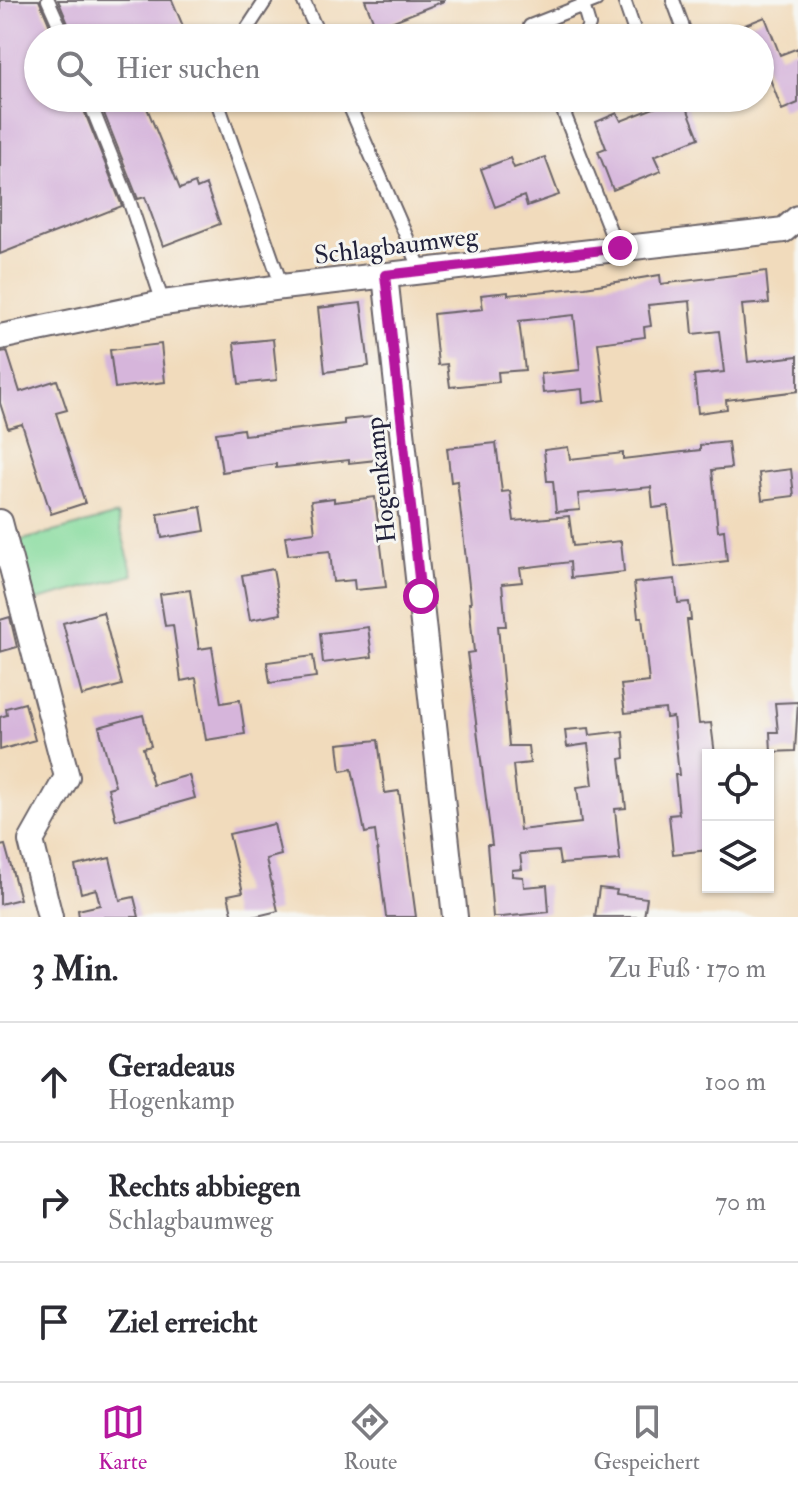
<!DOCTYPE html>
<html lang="de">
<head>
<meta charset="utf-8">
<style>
  :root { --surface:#fff; --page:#f7f7f7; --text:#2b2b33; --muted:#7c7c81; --line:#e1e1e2; --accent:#b5179e }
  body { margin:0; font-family:"IM FELL Double Pica",serif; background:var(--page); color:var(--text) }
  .controls { position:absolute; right:24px; bottom:24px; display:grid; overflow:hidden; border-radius:0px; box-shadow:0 2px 6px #0004 }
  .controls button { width:72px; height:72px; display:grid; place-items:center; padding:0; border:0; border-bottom:2px solid var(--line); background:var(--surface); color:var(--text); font:40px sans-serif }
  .stop { position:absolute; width:24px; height:24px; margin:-18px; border:6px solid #b5179e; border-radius:50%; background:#fff }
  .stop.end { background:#b5179e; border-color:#fff; box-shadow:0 2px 8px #0008 }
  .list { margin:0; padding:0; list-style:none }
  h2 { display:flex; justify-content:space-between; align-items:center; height:104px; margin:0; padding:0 32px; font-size:34px }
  h2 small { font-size:26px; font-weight:400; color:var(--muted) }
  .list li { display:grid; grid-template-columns:52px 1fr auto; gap:24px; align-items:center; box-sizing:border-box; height:120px; padding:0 32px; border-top:2px solid var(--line) }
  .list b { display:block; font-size:30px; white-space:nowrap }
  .list p { margin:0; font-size:26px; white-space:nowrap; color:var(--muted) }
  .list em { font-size:26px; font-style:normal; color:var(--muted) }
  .icon { flex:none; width:44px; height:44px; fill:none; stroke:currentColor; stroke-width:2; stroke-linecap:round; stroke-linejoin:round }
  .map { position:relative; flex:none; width:798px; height:917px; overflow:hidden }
  .search { position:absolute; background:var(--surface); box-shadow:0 2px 6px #0004; left:24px; right:24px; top:24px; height:88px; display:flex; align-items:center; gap:20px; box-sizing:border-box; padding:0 28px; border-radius:44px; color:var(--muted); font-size:30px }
  .sheet { height:464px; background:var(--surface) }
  nav { display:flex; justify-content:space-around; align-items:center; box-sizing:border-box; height:112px; border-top:2px solid var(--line); background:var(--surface); font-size:22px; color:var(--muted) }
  nav a { display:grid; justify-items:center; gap:4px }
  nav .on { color:var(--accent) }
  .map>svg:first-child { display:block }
  .green { fill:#86db9d; stroke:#547e6c; stroke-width:2 }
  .building { fill:#d6b5db }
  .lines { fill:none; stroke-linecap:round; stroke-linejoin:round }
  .lane-casing { stroke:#6a6368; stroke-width:16 }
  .street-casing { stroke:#6a6368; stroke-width:28 }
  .lane { stroke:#fff; stroke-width:12 }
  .street { stroke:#fff; stroke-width:24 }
  .route { stroke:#b5179e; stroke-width:10 }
  .labels { text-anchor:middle; stroke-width:6; stroke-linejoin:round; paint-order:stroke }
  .street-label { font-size:26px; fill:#22223b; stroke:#f6f6f2 }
</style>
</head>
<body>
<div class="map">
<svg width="798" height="917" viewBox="0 0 798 917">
  <rect width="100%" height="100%" fill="#f6f6f2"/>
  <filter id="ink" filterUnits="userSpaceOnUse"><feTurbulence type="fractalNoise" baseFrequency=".0125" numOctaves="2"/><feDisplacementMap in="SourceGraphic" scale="16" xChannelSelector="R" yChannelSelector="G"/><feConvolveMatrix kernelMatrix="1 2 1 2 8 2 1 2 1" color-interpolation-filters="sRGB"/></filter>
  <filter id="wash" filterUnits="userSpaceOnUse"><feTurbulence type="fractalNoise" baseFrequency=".006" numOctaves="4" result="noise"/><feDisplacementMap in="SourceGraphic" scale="32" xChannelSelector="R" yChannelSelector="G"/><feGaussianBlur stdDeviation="1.8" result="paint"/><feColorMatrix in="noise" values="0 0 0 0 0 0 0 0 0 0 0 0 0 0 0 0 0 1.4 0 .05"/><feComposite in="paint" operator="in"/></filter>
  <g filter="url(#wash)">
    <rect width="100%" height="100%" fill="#f1dbbc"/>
    <path class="green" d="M117 515 133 575 34 601 19 541Z"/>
    <g id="blocks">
      <path class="building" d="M0 0H39L55 38H38V98H79L122 206 0 254Z
        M58 0H172L188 38H74Z
        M365 0H444V1L376 28Z
        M765 17 780 55 798 48V103L782 110 760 53V38L714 37Z
        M98 98H143L180 189 195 183 197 189 206 185 220 224 163 246 145 197 138 199Z
        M679 98H683L699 138 654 156 661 171 613 190 598 151 606 148 596 122 617 113 621 121Z
        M545 157 559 195 527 206 524 196 495 207 481 169 510 158 514 168Z
        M766 271 769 303 742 305 748 362 798 356V391L726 400 727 409 698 413 694 375 724 372 719 331 693 334 690 301 648 305 651 326 644 327 645 337 598 343 605 400 583 403 582 389 543 393 541 374 580 370 574 315 519 321 525 370 498 372 499 382 450 387 447 364 438 365 433 314 483 309 481 295 508 292V295L585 287 660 275 661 284Z
        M361 303 369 366 325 372 318 308Z
        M273 339 277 380 239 384 234 343Z
        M161 344 165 382 115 388 110 350Z
        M7 351 20 392 57 380 67 410 56 413 85 503 51 514 22 424 8 428 0 403V352Z
        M371 417 376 460 349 463V460L276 468V464L222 472 216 433 243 429 244 435 344 424V420Z
        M728 442 731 468 712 470 718 531 724 530 727 561 675 567 668 506 653 508 651 487 578 494 580 510 556 512 553 481H547L544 450 568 447 570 459 623 453V459L700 450V445Z
        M496 443 502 492 510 491 514 521 569 516 573 546 621 541 624 572 571 578 570 562 520 568 522 582 502 584 506 626H498L509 746H528L530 763 513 765 520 830 581 823 577 787 593 785 588 744 567 747 565 730 589 728 590 735 623 731 625 758 620 759 626 808 615 809 620 860 560 864 558 851 520 854 522 869 512 870V876L523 877 524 887 547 885 549 912 502 917H493L487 845H492L467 653 474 652 469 603H471L457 481 451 482 447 448Z
        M791 469 794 496 762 500 759 473Z
        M375 497 386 587 355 590 354 580 333 582 330 551 288 555 285 536 315 532 311 501 334 498V502Z
        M201 507 205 531 162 538 158 514Z
        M273 569 281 614 250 620 242 575Z
        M675 579 678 603 689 602 691 620H687L699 724 711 723 715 755 705 756 708 850 673 854 669 815 679 814 675 775H679L673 717 666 718 665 709 625 713 621 685 649 682 642 617H638L634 583Z
        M190 590 199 649 212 647 221 703 240 700 245 734 206 740 196 678 181 681 173 625 165 626 160 594Z
        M103 612 122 685 82 696 63 623Z
        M10 617 17 647 0 652V620Z
        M368 627 372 657 323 663 320 633Z
        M313 656 316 677 270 683 267 662Z
        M798 702 795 751 771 752 770 732H778L775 703Z
        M25 703 35 740 0 750V717L7 715 6 708Z
        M143 715 151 746 143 748 153 785 189 775 195 798 116 820 108 788 115 786 99 727Z
        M378 740 385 793 399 791 416 917H386L375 831 365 833 352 769 341 771 338 744Z
        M274 824 281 855 266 859 278 911 253 917H233L228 895 243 892 229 834Z
        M5 845 20 899 0 904V846Z
        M110 858 120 900 134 897 139 917H79L78 910 100 905 96 889 81 893 75 866Z
        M599 888 617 890 616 894 647 898 644 917H595Z"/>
    </g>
  </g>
  <g filter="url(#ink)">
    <use href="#blocks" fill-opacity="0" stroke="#6a6368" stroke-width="2"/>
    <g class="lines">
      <defs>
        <path id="lane" d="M48 0 65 38
          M303 0 320 38
          M624 0 637 38
          M673 0 687 38
          M583 5 589 25 583 38
          M241 38 266 0
          M534 38 530 26 596 0
          M88 98 130 203 163 303
          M216 98 282 287
          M346 98 421 270
          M558 98 617 248"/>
        <path id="street" d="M385 275 455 917
          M0 337 163 303 282 287 784 230 798 218
          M0 522 67 777 31 841 50 917"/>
      </defs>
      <use href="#lane" class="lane-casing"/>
      <use href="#street" class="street-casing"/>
      <use href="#lane" class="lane"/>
      <use href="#street" class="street"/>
    </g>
  </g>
  <g class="lines" filter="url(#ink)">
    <path class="route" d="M421 596 385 275 620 248"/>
  </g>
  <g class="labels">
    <g class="street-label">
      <text transform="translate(396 245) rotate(-7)" y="9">Schlagbaumweg</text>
      <text transform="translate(380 480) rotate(-96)" y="9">Hogenkamp</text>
    </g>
  </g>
</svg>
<div class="controls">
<button><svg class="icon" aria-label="locate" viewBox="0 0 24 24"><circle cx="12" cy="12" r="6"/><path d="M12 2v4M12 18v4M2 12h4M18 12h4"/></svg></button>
<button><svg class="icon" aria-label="layers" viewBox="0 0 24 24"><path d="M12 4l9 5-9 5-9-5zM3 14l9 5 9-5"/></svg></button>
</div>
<div class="stop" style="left:421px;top:596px"></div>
<div class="stop end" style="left:620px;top:248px"></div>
<div class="search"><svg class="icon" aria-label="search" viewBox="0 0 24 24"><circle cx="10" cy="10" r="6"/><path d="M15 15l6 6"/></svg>Hier suchen</div>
</div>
<section class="sheet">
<h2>3 Min.<small>Zu Fuß · 170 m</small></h2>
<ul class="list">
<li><svg class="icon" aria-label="ahead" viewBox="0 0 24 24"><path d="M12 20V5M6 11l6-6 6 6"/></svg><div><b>Geradeaus</b><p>Hogenkamp</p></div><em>100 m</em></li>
<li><svg class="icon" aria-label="right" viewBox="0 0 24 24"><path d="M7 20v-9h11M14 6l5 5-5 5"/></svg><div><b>Rechts abbiegen</b><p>Schlagbaumweg</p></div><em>70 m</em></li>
<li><svg class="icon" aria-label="arrive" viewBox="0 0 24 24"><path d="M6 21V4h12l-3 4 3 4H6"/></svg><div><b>Ziel erreicht</b></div></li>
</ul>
</section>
<nav>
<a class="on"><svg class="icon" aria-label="map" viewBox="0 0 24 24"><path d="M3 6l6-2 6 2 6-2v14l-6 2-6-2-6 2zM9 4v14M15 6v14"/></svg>Karte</a>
<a><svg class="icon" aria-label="directions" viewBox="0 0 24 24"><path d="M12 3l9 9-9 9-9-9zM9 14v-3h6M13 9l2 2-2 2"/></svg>Route</a>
<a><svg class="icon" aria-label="saved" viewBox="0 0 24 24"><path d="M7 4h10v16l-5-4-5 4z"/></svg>Gespeichert</a>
</nav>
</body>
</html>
